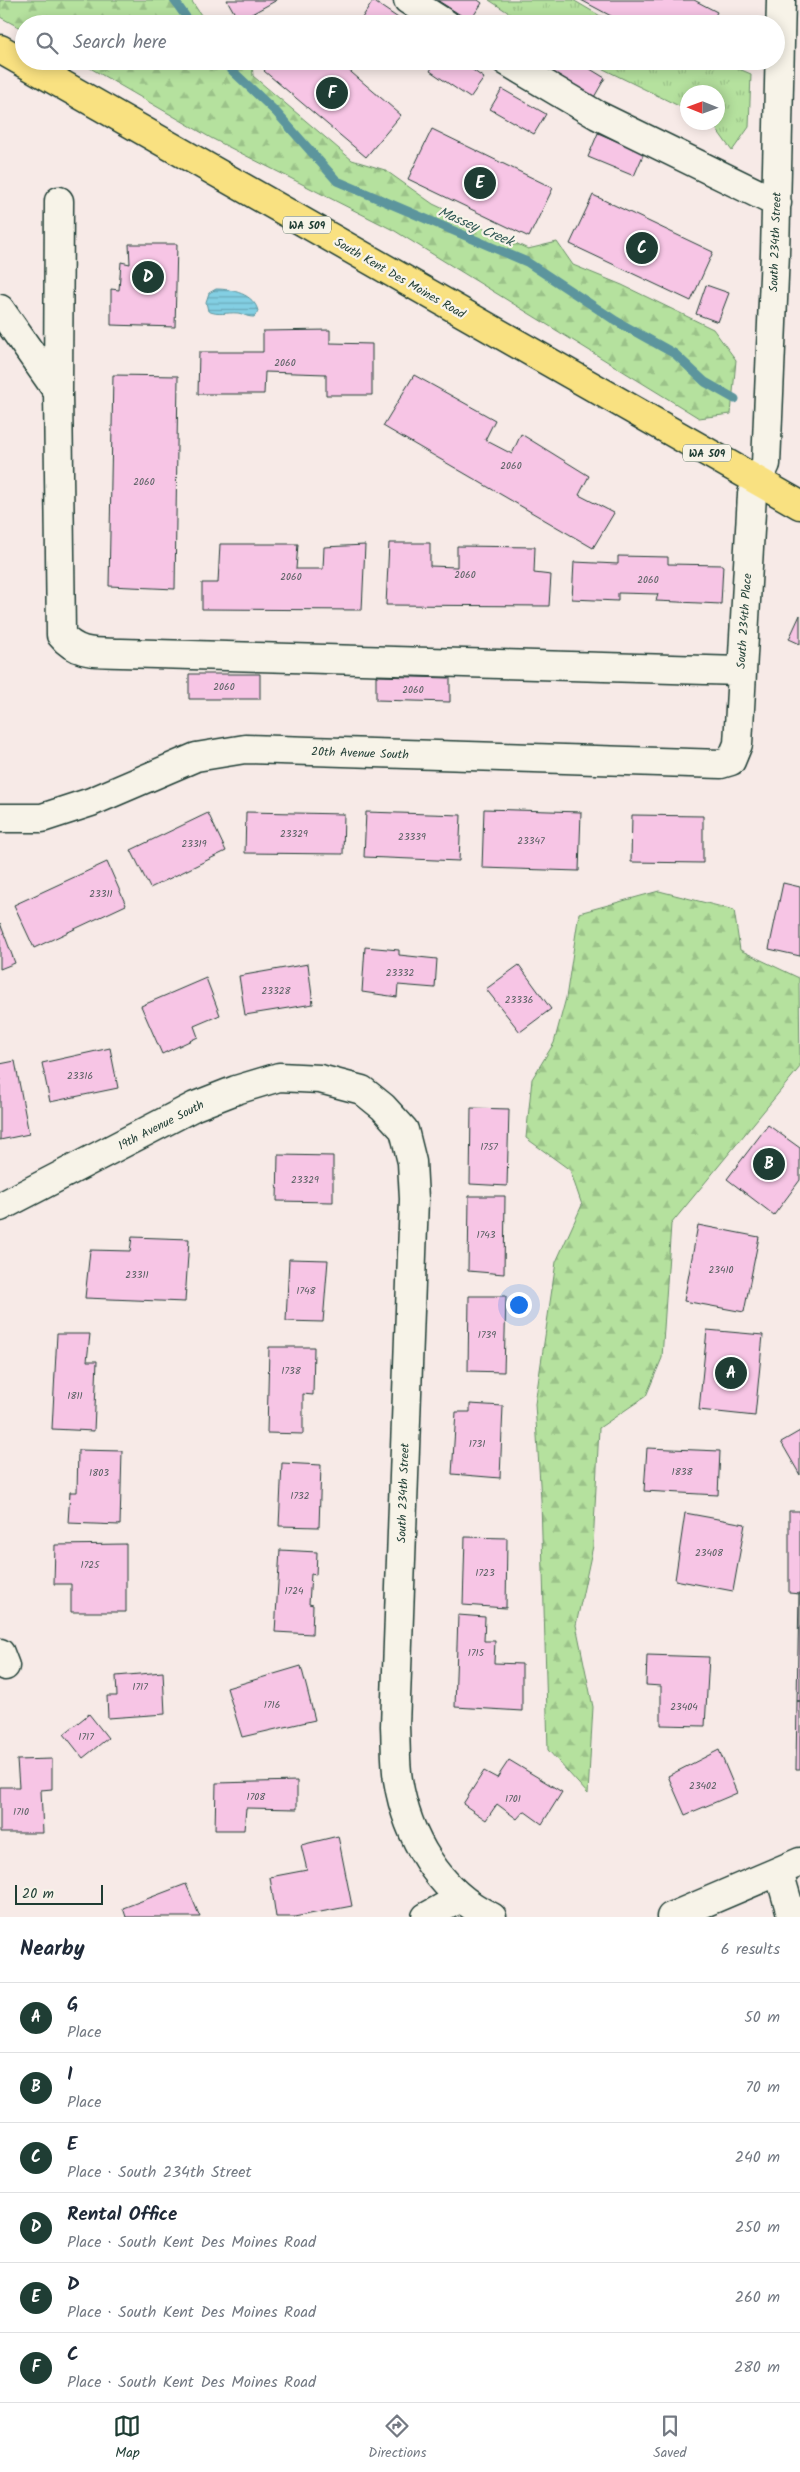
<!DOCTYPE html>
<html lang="en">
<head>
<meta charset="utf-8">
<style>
  :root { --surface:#fff; --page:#f2f2f3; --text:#1f2937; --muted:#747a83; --line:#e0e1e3; --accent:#1f3d34 }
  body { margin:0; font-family:Kalam,sans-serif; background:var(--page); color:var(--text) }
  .compass { position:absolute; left:680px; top:85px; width:45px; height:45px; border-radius:50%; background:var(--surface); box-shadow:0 2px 12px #0003; rotate:271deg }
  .scale { position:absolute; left:15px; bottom:12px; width:88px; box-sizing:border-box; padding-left:5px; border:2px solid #1f3d34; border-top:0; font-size:14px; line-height:18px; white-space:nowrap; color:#1f3d34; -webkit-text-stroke:4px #f7f3e8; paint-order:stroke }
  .you { position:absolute; left:518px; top:1304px; width:18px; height:18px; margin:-12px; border:4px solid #fff; border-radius:50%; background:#1a73e8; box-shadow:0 0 0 8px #1a73e833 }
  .badge { display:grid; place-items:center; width:32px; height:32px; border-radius:50%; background:var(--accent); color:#fff; font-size:16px; font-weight:700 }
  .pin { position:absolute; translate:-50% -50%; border:2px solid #fff; box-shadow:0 1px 5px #0006 }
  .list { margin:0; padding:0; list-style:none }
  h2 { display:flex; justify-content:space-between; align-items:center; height:65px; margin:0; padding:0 20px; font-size:21px }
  h2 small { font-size:16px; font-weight:400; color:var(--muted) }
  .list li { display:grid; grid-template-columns:32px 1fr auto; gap:15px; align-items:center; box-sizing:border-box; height:70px; padding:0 20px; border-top:1px solid var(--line) }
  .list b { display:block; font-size:19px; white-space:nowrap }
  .list p { margin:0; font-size:16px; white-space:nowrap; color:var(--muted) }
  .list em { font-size:16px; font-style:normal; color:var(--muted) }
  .icon { flex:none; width:28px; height:28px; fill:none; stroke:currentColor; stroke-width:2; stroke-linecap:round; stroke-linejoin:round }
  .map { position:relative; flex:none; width:800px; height:1917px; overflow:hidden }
  .search { position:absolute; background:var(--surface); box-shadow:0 2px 12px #0003; left:15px; right:15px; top:15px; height:55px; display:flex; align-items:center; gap:12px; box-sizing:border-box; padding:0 18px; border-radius:28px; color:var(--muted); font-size:19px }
  .sheet { height:485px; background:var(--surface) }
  nav { display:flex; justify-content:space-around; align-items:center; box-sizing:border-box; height:70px; border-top:1px solid var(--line); background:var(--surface); font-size:14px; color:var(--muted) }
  nav a { display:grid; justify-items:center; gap:2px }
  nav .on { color:var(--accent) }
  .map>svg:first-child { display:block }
  .grass { fill:url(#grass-tufts); stroke:#6a8f69 }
  .forest { fill:url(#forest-firs); stroke:#6a8f69 }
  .water { fill:url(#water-rules); stroke:#5b959d }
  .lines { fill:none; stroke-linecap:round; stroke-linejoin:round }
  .stream { stroke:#5b959d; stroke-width:9 }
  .building { fill:#f7c5e5; stroke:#1f3d34 }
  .minor-casing { stroke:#1f3d34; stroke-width:31 }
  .major-casing { stroke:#1f3d34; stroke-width:31 }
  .minor { stroke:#f7f3e8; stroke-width:28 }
  .major { stroke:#f9e181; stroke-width:28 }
  .labels { text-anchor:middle; stroke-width:4.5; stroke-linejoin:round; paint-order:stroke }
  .number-label { font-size:10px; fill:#555f60 }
  .shield { fill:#f7f3e8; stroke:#60746a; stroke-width:1 }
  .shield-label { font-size:11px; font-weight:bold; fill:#1f3d34 }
  .street-label { font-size:12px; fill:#1f3d34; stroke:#f7f3e8 }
  .water-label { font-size:14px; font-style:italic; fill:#335a57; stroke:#f7f3e8 }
</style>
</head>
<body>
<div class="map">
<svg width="800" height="1917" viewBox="0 0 800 1917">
  <defs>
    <pattern id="grass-tufts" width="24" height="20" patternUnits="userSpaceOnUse" patternTransform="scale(1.25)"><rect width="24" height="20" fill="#b5e19e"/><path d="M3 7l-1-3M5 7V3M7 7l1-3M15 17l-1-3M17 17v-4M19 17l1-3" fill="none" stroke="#9bc289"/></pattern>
    <pattern id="forest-firs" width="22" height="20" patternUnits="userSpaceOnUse" patternTransform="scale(1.25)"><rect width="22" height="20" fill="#b5e19e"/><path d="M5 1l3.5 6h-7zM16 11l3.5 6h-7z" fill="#9bc289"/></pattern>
    <pattern id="water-rules" width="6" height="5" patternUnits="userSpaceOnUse" patternTransform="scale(1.25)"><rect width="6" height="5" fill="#83cfe3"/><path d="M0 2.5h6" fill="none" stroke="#6ba9b9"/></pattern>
  </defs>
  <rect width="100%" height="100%" fill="#f7eae7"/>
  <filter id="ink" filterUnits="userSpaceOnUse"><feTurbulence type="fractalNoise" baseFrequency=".02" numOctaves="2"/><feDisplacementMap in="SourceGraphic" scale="10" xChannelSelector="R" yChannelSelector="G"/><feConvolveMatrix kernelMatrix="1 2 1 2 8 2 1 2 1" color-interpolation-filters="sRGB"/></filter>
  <g filter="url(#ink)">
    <path class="grass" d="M489 0H573L614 24H526Z
      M587 61H679L684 64 732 66 751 74 749 127 732 151 712 123 718 122V92H688L687 110Z"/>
    <path class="forest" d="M0 0H191L207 24H24V30L0 17Z
      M78 61H252L253 76 352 160 385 170 433 204 528 249 557 242 573 265 622 285 713 329 736 360 731 414 699 418 395 231 211 138Z
      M659 891 734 910 740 950 799 978 800 1067 671 1224 662 1358 646 1396 599 1428 593 1546 576 1625 593 1707 588 1794 548 1750 541 1500 535 1404 556 1262 582 1205 570 1170 526 1138 532 1079 554 1043 566 998 579 913Z"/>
    <path class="water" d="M216 289C232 289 254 294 258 311L254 317C246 317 244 314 238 313 226 312 219 316 208 311L206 302 209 293Z"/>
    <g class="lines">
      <path class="stream" d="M174 0 191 24
        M222 61 276 112 337 181 527 262 616 321 675 354 705 382 735 399"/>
    </g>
    <path class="building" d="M227 0H277L239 21Z
      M437 0H478L482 3 470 21Z
      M581 0H694L717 12 711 24H626Z
      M373 1 407 24H363L360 21Z
      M502 15 517 24H497Z
      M272 61H338L401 115 366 157 264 71Z
      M436 61H460L484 78 470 98 430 71Z
      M556 61H577L605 78 593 99 549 74Z
      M502 89 546 114 534 134 490 109Z
      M432 129 553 188 529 237 408 179Z
      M598 133 644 153 634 176 588 157Z
      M593 195 713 252 691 301 570 244Z
      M129 244H177L175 327 111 325V289L119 290 121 262 130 264Z
      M706 285 729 293 718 322 696 314Z
      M330 330V343L372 344V395H326V374L265 372 264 394H198L199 352H263V331Z
      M113 375 178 376 175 589 109 586Z
      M414 375 495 420 485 440 512 454 521 434 589 476 579 495 614 513 593 548 383 426Z
      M389 543H430V566L457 567V546L535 547 534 573 551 575 549 606 386 605Z
      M220 544H298L296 569H323L324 547 365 545 362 610 202 609V583H218Z
      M618 556 668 557V564L723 565 721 604 656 601 658 594 618 593V601L572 599 574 562 618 564Z
      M800 615V644L789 639Z
      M189 674H260V699H189Z
      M376 676 450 678V702L376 700Z
      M484 809 581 812 579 871 482 868Z
      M246 812 344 814 343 854 245 853Z
      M366 812 461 815 459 861 364 857Z
      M208 813 226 851 150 888 131 850Z
      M632 815 703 816V863L631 862Z
      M107 862 126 905 34 948 14 905Z
      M783 883 800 887V956L769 949Z
      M0 923 15 963 0 969Z
      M365 947 399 950V955L437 959 435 988 398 985 397 997 362 992Z
      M308 964 313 1004 245 1015 239 976Z
      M519 965 551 1009 520 1032 486 989Z
      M206 978 220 1015 194 1026 198 1037 162 1054 141 1006Z
      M110 1048 118 1088 50 1102 42 1063Z
      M15 1061 29 1134 0 1140V1064Z
      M471 1108 509 1109 507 1186 470 1184Z
      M768 1125 800 1148V1180L774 1215 727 1179Z
      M278 1155 333 1156V1202L277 1201Z
      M469 1196H505L504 1274 468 1271Z
      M698 1225 759 1237 744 1312 684 1301Z
      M132 1237 189 1239 185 1302 85 1298 90 1250 130 1251Z
      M289 1259 328 1260 323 1322 286 1321Z
      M469 1296H506L504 1372 468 1371Z
      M707 1330 763 1335 755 1416 699 1410Z
      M57 1334H90L87 1361H97L94 1431 52 1429Z
      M269 1347H314L313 1395 303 1394V1434L267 1433Z
      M470 1404 503 1406 500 1478 452 1474 456 1412H470Z
      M800 1431V1475L781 1442Z
      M647 1448 720 1451 718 1495 644 1491Z
      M78 1450 122 1451 120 1525 68 1523 70 1492H77Z
      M282 1463 321 1465 319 1527 279 1526Z
      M789 1511H800V1594L789 1593Z
      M685 1513 745 1524 733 1591 675 1580Z
      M465 1537 507 1538 506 1608 463 1605Z
      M126 1544V1612H71V1584H54L55 1545Z
      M280 1550 317 1552 316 1575 311 1574 309 1604 313 1605 312 1634 275 1632Z
      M799 1594H800V1701H797Z
      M458 1615 485 1617 484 1641H495L494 1663 522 1664V1711L455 1707Z
      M647 1655 709 1657 705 1726 661 1725V1686L646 1685Z
      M301 1666 315 1720 242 1737 227 1688Z
      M163 1672 165 1714 108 1718 107 1696H117L116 1676Z
      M797 1701H800V1769H796Z
      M89 1714 108 1738 83 1758 64 1734Z
      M719 1750 737 1793 685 1815 668 1776Z
      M52 1759V1789L41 1790 43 1833H0V1787H19L17 1760Z
      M509 1760 562 1792 542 1824 524 1811 517 1819 497 1804 486 1820 463 1804 484 1771 497 1778Z
      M297 1781V1809L246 1808 244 1830H215L216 1783Z
      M338 1836 352 1906 294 1917H276L270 1877 307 1870 301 1845Z
      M186 1884 200 1917H126L123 1908Z"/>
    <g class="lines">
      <defs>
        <path id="minor" d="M408 0 446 24
          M506 61 597 115 777 203
          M0 309 58 392 61 635C77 655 97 652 121 653L740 671
          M58 392 59 201
          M0 818H42L91 802 196 757 245 749 721 764 731 761 738 744 752 494 766 464 775 253 781 0
          M0 1207 195 1106 236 1090 279 1077 320 1079 362 1090 383 1107 404 1130 412 1162 414 1199 395 1726C396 1744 395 1762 398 1780 407 1836 439 1893 492 1917
          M0 1653 5 1666
          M779 1872 792 1917
          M426 1917 460 1898
          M671 1917 800 1862"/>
        <path id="major" d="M0 49 800 505"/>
      </defs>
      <use href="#minor" class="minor-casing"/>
      <use href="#major" class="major-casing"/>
      <use href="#minor" class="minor"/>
      <use href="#major" class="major"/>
    </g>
  </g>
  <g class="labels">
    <g class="number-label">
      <text x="285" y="366">2060</text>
      <text x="511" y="469">2060</text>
      <text x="144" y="485">2060</text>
      <text x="465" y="578">2060</text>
      <text x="291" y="580">2060</text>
      <text x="648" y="583">2060</text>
      <text x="224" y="690">2060</text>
      <text x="413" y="693">2060</text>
      <text x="294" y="837">23329</text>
      <text x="412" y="840">23339</text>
      <text x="531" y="844">23347</text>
      <text x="194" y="847">23319</text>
      <text x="101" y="897">23311</text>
      <text x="400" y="976">23332</text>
      <text x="276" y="994">23328</text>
      <text x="519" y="1003">23336</text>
      <text x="80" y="1079">23316</text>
      <text x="489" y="1150">1757</text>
      <text x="305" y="1183">23329</text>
      <text x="486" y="1238">1743</text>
      <text x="721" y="1273">23410</text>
      <text x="137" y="1278">23311</text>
      <text x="306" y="1294">1748</text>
      <text x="487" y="1338">1739</text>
      <text x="291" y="1374">1738</text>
      <text x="75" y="1399">1811</text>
      <text x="477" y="1447">1731</text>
      <text x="682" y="1475">1838</text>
      <text x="99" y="1476">1803</text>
      <text x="300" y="1499">1732</text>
      <text x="709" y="1556">23408</text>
      <text x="90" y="1568">1725</text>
      <text x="485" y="1576">1723</text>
      <text x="294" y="1594">1724</text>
      <text x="476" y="1656">1715</text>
      <text x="140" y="1690">1717</text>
      <text x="272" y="1708">1716</text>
      <text x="684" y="1710">23404</text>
      <text x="86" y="1740">1717</text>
      <text x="703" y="1789">23402</text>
      <text x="256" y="1800">1708</text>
      <text x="513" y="1802">1701</text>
      <text x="21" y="1815">1710</text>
    </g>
    <g class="shield">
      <rect x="283" y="216.5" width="48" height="17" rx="4"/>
      <rect x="683" y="444.5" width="48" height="17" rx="4"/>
    </g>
    <g class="shield-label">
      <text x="307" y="229">WA 509</text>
      <text x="707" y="457">WA 509</text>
    </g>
    <g class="street-label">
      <text transform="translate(775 242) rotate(-88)" y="4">South 234th Street</text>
      <text transform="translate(400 278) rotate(30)" y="4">South Kent Des Moines Road</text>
      <text transform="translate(744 621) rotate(-86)" y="4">South 234th Place</text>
      <text transform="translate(360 753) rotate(2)" y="4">20th Avenue South</text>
      <text transform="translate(161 1125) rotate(-27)" y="4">19th Avenue South</text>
      <text transform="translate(403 1493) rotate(-88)" y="4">South 234th Street</text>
    </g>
    <g class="water-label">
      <text transform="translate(476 226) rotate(23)" y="5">Massey Creek</text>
    </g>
  </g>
</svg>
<svg class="compass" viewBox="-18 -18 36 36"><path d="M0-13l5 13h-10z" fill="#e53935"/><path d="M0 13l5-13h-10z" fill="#747a83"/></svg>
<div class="scale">20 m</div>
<div class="you"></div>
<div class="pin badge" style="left:731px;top:1373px">A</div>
<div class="pin badge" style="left:769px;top:1164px">B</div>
<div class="pin badge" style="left:642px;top:248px">C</div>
<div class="pin badge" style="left:148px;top:277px">D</div>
<div class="pin badge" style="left:480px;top:183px">E</div>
<div class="pin badge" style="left:332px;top:93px">F</div>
<div class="search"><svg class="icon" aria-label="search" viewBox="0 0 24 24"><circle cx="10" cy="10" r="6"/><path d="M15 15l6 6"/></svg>Search here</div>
</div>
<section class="sheet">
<h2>Nearby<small>6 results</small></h2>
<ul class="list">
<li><span class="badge">A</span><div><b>G</b><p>Place</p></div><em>50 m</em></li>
<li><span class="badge">B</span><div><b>I</b><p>Place</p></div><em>70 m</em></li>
<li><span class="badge">C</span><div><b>E</b><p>Place · South 234th Street</p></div><em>240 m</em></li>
<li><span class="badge">D</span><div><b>Rental Office</b><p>Place · South Kent Des Moines Road</p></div><em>250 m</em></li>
<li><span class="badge">E</span><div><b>D</b><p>Place · South Kent Des Moines Road</p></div><em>260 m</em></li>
<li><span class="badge">F</span><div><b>C</b><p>Place · South Kent Des Moines Road</p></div><em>280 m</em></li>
</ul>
</section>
<nav>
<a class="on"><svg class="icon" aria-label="map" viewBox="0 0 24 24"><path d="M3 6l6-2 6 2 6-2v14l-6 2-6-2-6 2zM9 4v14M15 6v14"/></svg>Map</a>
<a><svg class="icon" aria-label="directions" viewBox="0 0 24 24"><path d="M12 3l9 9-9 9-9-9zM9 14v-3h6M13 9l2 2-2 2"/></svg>Directions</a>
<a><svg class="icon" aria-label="saved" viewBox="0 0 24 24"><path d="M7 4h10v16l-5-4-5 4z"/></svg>Saved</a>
</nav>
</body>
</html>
